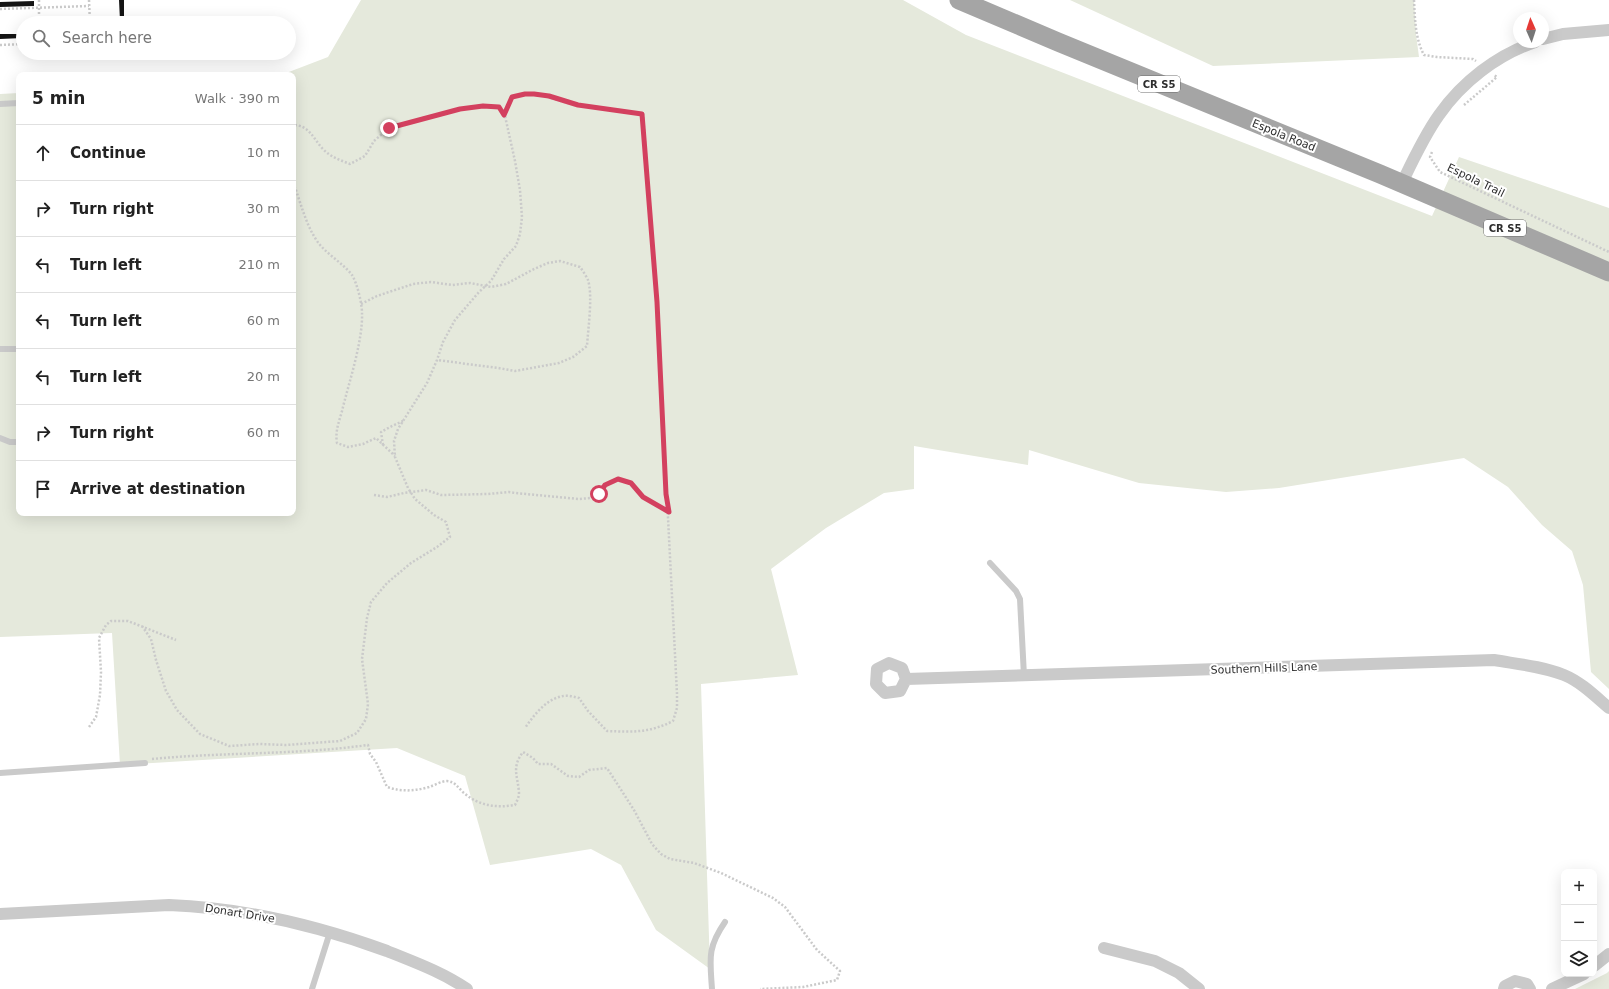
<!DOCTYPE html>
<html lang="en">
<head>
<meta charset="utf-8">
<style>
  :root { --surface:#fff; --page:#f6f6f6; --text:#222; --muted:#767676; --line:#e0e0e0 }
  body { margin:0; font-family:"DejaVu Sans",sans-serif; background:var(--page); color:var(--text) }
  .controls { position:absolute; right:12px; bottom:12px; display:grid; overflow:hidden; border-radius:8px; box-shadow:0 4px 16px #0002 }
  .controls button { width:36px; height:36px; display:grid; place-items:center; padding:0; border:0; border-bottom:1px solid var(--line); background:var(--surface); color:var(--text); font:20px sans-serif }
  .compass { position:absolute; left:1513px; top:12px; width:36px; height:36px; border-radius:50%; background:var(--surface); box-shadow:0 4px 16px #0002; rotate:357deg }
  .stop { position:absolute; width:12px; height:12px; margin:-9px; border:3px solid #d3405f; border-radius:50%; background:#fff }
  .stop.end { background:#d3405f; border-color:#fff; box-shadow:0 1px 4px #0008 }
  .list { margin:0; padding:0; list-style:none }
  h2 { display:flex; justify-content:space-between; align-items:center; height:52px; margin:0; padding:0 16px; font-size:17px }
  h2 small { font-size:13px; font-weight:400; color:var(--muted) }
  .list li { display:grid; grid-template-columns:26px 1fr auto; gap:12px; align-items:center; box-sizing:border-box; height:56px; padding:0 16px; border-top:1px solid var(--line) }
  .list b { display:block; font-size:15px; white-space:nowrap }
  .list em { font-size:13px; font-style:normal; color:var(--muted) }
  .icon { flex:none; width:22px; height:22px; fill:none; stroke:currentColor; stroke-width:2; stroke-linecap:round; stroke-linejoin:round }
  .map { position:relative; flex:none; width:1609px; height:989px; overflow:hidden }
  .search { position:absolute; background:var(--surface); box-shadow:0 4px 16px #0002; left:16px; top:16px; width:280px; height:44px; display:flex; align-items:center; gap:10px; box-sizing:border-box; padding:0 14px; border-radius:22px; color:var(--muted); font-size:15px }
  .panel { position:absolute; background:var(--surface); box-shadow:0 4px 16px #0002; left:16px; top:72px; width:280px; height:444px; border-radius:8px }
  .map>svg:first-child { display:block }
  .green { fill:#e5e9dc }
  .building { fill:#141414 }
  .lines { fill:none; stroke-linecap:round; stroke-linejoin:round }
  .path { stroke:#cacaca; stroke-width:2.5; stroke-dasharray:2 2; stroke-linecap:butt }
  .service { stroke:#cacaca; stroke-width:6 }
  .minor { stroke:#cacaca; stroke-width:12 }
  .primary { stroke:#a5a5a5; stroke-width:19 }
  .route { stroke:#d3405f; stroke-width:5 }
  .labels { text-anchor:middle; stroke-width:4; stroke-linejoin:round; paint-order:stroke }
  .shield { fill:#fff; stroke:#6c6c6c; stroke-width:1 }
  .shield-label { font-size:10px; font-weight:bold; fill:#2d2d2d }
  .street-label { font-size:11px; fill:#2d2d2d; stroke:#fff }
</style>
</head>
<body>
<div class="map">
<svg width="1609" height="989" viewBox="0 0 1609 989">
  <rect width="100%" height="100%" fill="#fff"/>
  <path class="green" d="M361 0H903L966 35 1432 216 1459 157 1609 208V689L1591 672 1583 585 1572 551 1542 525 1508 487 1464 458 1279 488 1226 492 1139 483 1029 450 1028 465 914 446V489L884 493 826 528 771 569 798 675 701 684 710 969 656 930 621 865 591 849 490 865 465 776 397 748 120 765 112 633 0 637V94L19 93V513H293V75H281L328 57Z
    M1070 0H1414L1416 34 1419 57 1213 66Z
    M1609 971V989H1575L1607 973Z"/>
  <path class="building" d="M119 0H124V21L134 20V23H106V16H112L113 22 120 21Z
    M34 1V6L0 7V2Z
    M0 34H23V38L0 39Z"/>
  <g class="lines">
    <path class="path" d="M39 0V23
      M89 0 90 23
      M1414 0C1415 19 1415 38 1424 55L1437 57 1473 59 1476 61
      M0 9 89 6
      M0 45 23 44
      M1464 105 1497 77 1494 75
      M504 115 512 97C540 89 552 101 578 105 600 108 621 111 643 114L657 302 677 694V708L673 721C649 733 633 732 607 731L588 711 579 698C575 697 568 695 563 696 546 699 534 715 525 728
      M1432 152 1430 157 1440 172 1609 252
      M293 182C301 203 305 223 317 241 325 253 344 264 352 275 357 283 362 303 362 313 363 341 349 382 342 411 339 422 335 431 337 443L348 447 363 444 376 438 395 456
      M361 304 377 296 413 284 431 282 452 285 470 283 491 287 506 284 534 269 548 263 560 261 580 267C583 271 586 276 588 280 593 296 588 329 587 346L573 357 559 363 515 371 498 368 437 360
      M383 445 381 432 392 426 403 421
      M374 495 387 497 404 493 426 490 441 495 488 494 509 492 515 493 579 499 591 498 599 494 605 485 617 479 631 483 643 497 668 511
      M142 626 151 639 156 660 166 691 177 710 200 734 229 746 260 744 286 745 340 741 357 733 366 719 368 704 362 659 367 618 371 602 387 583 411 563 437 547 450 537 446 522 434 515 415 499 408 488 395 457 394 441 398 429 427 383 437 360 443 342 455 320 479 292 491 281 504 259 516 246 520 234 522 217 520 190 515 161 505 116 499 107 483 105 460 109 389 128 374 141 365 156 350 164C340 160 330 157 322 148 313 138 309 125 293 125
      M89 727 96 717 100 695 101 672 99 638 106 625 111 621H128L176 640
      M152 759C224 752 296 755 368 745L370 754 376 762 387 787C402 792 415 791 429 787 435 785 442 781 447 781 456 782 458 788 464 793 479 806 497 808 515 805 517 801 519 797 519 793 518 776 511 768 523 752L533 758 538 764H551L568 776 579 777 589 770 607 768 634 810 652 844 661 854 670 859 694 863 721 873 773 898 785 907 817 950 840 971 837 980 803 987 760 989"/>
    <path class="service" d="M0 104 19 103
      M0 349H19
      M0 438 10 442H19
      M990 563 1016 591 1020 599 1024 676
      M0 773 145 763
      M312 989 330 932
      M712 989C710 959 707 948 725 922"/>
    <path class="minor" d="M1543 39 1563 34 1609 30
      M1402 183C1413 160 1424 136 1439 115 1462 82 1497 55 1535 42
      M889 663 902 668 906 679 900 691 885 693 876 684 877 669Z
      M906 679 1494 660C1517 664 1541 666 1564 675 1581 682 1595 696 1609 708
      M0 914 169 905C245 908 316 925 387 951 414 962 442 972 467 989
      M1104 948 1155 961 1179 973 1199 989
      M1594 966 1609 954
      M1504 989 1505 986 1515 981 1527 984 1530 989
      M1552 989 1584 974"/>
    <path class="primary" d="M959 0 1058 42 1380 174 1609 272"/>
  </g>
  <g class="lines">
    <path class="route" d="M389 128 460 109 483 106 499 107 504 115 512 97 525 94H534L549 96 578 105 642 114 657 302 666 494 669 512 643 497 631 483 618 479 605 485 599 494"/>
  </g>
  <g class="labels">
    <g class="shield">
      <rect x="1138" y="76" width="42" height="16" rx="3"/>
      <rect x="1484" y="220" width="42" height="16" rx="3"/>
    </g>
    <g class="shield-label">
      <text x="1159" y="88">CR S5</text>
      <text x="1505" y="232">CR S5</text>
    </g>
    <g class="street-label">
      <text transform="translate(1284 135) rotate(22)" y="4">Espola Road</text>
      <text transform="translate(1476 180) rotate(26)" y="4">Espola Trail</text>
      <text transform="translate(1264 668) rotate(-2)" y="4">Southern Hills Lane</text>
      <text transform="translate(240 913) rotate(9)" y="4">Donart Drive</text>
    </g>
  </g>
</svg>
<div class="controls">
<button>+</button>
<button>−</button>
<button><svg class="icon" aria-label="layers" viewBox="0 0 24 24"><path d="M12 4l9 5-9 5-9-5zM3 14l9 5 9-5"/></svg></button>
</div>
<svg class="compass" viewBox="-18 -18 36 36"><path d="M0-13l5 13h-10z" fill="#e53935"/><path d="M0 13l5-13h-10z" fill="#767676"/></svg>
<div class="stop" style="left:599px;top:494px"></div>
<div class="stop end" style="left:389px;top:128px"></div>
<div class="search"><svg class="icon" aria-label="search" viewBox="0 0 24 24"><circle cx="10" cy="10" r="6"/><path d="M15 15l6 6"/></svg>Search here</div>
<section class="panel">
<h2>5 min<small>Walk · 390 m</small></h2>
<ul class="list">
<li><svg class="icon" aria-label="ahead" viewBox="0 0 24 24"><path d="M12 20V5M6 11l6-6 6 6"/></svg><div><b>Continue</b></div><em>10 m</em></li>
<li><svg class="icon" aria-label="right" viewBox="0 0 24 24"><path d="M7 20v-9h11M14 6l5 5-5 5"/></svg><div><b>Turn right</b></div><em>30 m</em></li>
<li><svg class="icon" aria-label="left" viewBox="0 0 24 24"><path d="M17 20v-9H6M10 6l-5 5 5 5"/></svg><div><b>Turn left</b></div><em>210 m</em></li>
<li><svg class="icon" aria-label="left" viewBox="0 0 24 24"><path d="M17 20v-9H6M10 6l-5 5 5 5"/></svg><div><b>Turn left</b></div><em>60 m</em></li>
<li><svg class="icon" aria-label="left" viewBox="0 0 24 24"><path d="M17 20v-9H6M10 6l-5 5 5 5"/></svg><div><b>Turn left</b></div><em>20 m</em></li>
<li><svg class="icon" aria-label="right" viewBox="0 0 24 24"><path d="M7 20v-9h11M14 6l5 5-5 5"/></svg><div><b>Turn right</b></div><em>60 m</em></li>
<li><svg class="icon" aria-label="arrive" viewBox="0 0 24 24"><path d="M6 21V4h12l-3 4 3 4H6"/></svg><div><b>Arrive at destination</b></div></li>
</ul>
</section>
</div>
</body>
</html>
